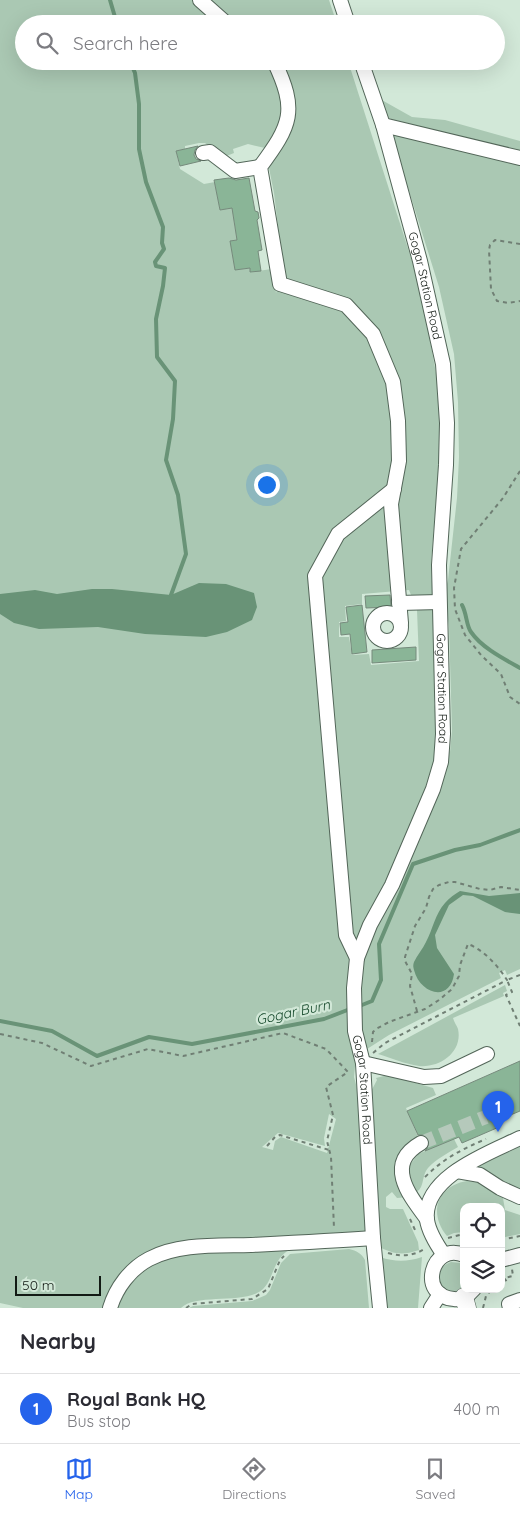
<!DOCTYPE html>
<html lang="en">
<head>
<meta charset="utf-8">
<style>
  :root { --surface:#fff; --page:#f7f7f7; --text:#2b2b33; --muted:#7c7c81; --line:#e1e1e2; --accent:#2563eb }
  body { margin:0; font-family:Quicksand,sans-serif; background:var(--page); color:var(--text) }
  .controls { position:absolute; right:15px; bottom:15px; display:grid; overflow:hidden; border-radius:10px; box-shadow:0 5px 20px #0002 }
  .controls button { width:45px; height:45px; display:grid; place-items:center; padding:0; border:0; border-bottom:1px solid var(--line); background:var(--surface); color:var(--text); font:25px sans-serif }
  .scale { position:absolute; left:15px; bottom:12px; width:86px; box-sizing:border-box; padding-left:5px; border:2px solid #121a14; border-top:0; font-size:14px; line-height:18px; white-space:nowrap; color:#121a14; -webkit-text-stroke:4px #d2e8d8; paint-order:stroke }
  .you { position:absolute; left:266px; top:484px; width:18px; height:18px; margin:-12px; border:4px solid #fff; border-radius:50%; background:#1a73e8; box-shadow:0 0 0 8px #1a73e833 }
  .badge { display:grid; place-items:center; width:32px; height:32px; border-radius:50%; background:var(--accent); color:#fff; font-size:16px; font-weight:700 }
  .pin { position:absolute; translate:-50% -41px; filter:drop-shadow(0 1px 2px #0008) }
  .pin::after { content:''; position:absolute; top:26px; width:18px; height:15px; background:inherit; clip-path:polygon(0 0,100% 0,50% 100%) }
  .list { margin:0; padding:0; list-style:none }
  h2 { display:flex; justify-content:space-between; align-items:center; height:65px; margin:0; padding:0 20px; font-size:21px }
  h2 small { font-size:16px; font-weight:400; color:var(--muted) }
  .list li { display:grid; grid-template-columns:32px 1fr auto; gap:15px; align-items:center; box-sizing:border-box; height:70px; padding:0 20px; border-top:1px solid var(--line) }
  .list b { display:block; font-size:19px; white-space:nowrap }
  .list p { margin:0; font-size:16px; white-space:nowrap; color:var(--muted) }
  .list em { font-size:16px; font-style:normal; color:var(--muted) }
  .icon { flex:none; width:28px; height:28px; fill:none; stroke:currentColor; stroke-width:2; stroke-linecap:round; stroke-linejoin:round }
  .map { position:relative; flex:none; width:520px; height:1308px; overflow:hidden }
  .search { position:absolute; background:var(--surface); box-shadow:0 5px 20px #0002; left:15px; right:15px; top:15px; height:55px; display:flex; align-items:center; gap:12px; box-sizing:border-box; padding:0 18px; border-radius:28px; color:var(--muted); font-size:19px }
  .sheet { height:135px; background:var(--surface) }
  nav { display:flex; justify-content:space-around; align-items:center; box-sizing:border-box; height:70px; border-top:1px solid var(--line); background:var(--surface); font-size:14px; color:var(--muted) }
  nav a { display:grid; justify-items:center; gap:2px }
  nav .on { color:var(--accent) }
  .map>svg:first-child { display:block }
  .green { fill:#aac8b3; fill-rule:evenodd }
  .water { fill:#699377 }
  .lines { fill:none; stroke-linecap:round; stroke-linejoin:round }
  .stream { stroke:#699377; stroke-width:4 }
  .building { fill:#8ab597; stroke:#768a7c }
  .minor-tunnel { stroke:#b5c9bb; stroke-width:14; stroke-dasharray:14 7; stroke-linecap:butt }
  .minor-casing { stroke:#536659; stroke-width:16 }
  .major-casing { stroke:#536659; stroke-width:19 }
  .path { stroke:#707f74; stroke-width:2; stroke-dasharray:4 4; stroke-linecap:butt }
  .minor { stroke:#fff; stroke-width:14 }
  .major { stroke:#fff; stroke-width:18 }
  .labels { text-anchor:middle; stroke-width:4.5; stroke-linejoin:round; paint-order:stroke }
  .street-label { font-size:12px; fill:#121a14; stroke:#d2e8d8 }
  .water-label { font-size:14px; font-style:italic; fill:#14482a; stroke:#d2e8d8 }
</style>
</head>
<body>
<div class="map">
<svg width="520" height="1308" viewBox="0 0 520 1308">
  <rect width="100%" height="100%" fill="#d2e8d8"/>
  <path class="green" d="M0 0H329L337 24H24V61H348L421 289 443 413 431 564 436 673 434 704 450 752 452 731 449 626 444 595 448 580 457 498 459 457 458 402 454 354 439 287 405 178 399 163 393 137 397 133 435 131 391 119 386 116 380 99 412 117 445 120 520 141V969L507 975 505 970 499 973 501 978 389 1035 356 1056 354 1077 358 1092 368 1097 377 1080 376 1078 388 1075 433 1088 436 1095 406 1108 419 1139C410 1143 402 1146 399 1156L405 1172 418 1154 454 1139 458 1147C448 1153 436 1159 428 1168 423 1174 424 1180 421 1187 418 1194 405 1198 397 1198L392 1192 386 1197V1207L390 1209H403L418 1242 419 1250C401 1256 394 1254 377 1246L376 1236 169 1246 103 1308H23L0 1303ZM199 143H205L224 157 234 153 233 149 248 144 265 148 274 193 283 268 276 293 272 269 251 272 250 268 235 270 231 241 242 239 237 237 234 223 235 207 220 210 215 182 204 184 180 169 176 151 185 149V146ZM409 590 417 610 419 661 371 665 369 654 352 655 349 637H339V622L346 621 345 606 362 604V594ZM329 1114 336 1119 327 1153 281 1137 275 1141 273 1150 262 1147 278 1133 325 1146 324 1138Z
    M505 985 507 991 503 993 504 996 453 1018C454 1022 457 1026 458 1029 463 1052 440 1068 419 1066 405 1064 391 1058 378 1054Z
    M520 1146V1191L477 1168 478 1164Z
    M467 1181 477 1182 503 1198 505 1210 520 1215V1234L501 1238V1207H464V1232L454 1233 447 1236C428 1213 437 1186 467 1181Z
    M291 1249C270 1259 275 1285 257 1293 237 1303 195 1294 181 1308H113L142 1268 180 1253Z
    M349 1249C357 1251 361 1253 365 1260L369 1308H189L193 1306 252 1301 266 1295 270 1290 281 1263 290 1254Z
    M380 1257C395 1262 407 1262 422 1257L418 1308H385Z
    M451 1262 460 1263 464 1266V1288C443 1302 426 1271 451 1262Z"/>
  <path class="water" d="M199 583 226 584 254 593 257 607 252 620 227 632 206 637 145 634 98 627 39 629 14 623 0 614V594L35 590 57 594 92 589H112L171 595Z
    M460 891 489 896 520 893V914L505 912 473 896 463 895 449 905 435 935 437 948 454 974C450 1003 420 994 414 970 413 966 413 965 414 962 417 955 423 949 426 942 433 929 435 914 445 903 449 898 455 894 460 891Z"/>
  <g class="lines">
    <path class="stream" d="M110 0 117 24
      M130 61 135 73 139 104V149L146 182 163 227 162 243 164 249 155 262 156 266 165 268 163 286 156 319 157 357 175 381 173 419 166 460 178 495 186 554 171 595
      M462 605C467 614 466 625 471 632 482 648 504 659 520 668
      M357 1007 372 1001 381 980 379 944 413 864 455 850 480 845 520 830
      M0 1021 52 1031 97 1056 149 1037 192 1044 324 1019 350 1009"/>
  </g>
  <path class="building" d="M198 146 195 150 194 155 196 159 201 161 180 166 176 151Z
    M229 178 236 180 249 178 255 211 258 212 259 218 257 220 262 250 258 251 261 271 250 272V268L235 270 230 241 237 240 232 208 220 210 214 180Z
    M390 595 391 607 366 608 365 596Z
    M362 605 367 652 352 654 350 634 341 635 340 623 348 622 346 607Z
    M416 647V660L372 663V650Z
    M520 1061V1111L496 1121 499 1127 462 1143 459 1137 425 1151 429 1146 428 1138 424 1135H418L407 1111Z"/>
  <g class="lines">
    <path class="minor-tunnel" d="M421 1143 486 1117"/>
    <defs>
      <g id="minor">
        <path d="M200 0 227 24"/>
        <path d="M340 0 348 24"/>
        <path d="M274 61C298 111 291 125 260 167L280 284 346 305 373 334 393 382 398 421 399 461 391 504 401 623"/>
        <path id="s1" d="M361 61 383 125 420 261 443 364 447 423 446 465 439 565 443 734 441 762 433 789 392 885 370 925 357 958 354 988 355 1031 363 1063 373 1238 380 1308"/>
        <path d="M383 125 520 158"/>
        <path d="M203 153 210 152 235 171 260 167"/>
        <path d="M399 603 439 602"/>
        <circle cx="387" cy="627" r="14"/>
        <path d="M357 958 346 935 315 576 338 534 394 489"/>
        <path d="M363 1063 424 1077 441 1076 487 1054"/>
        <path d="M421 1143C384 1164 409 1195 427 1219"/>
        <path d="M457 1171 480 1175 500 1188 520 1197"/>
        <path d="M444 1255C437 1245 429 1233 427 1220 422 1177 489 1153 520 1138"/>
        <path d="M464 1255C431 1241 417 1297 454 1299 462 1300 469 1295 474 1289"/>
        <path d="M501 1260 520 1255"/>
        <path d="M110 1308C116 1288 130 1269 149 1259 179 1243 218 1246 251 1245 291 1243 332 1241 373 1238"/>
        <path d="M431 1308 440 1294"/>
        <path d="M510 1308 509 1304 520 1300"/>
      </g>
      <path id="major" d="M464 1297 467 1308"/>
    </defs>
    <use href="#minor" class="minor-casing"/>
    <use href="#major" class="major-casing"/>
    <path class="path" d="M520 244 495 240 490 245 489 250 491 289 497 301 508 303 520 301
      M520 471 503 498 461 549 454 588 455 609 465 635 481 655 501 674 510 697 520 704
      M520 975 507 980 512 992 506 995 520 1026
      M417 1011 410 986 412 974 405 961V957L415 926 426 908 429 897 433 889 439 885 449 882H455L480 889 490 890 501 887 520 890
      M0 1034 42 1043 91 1066 148 1049 183 1056 283 1033 326 1049 348 1072 326 1087 333 1115 327 1141 331 1157 334 1228
      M372 1042 373 1032 376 1029 389 1022 425 1009 439 1000 452 989 459 976 460 965 468 944C484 950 498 966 507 980L385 1043 373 1053
      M267 1146 275 1137 280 1135 329 1150
      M425 1177C443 1159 462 1149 486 1139
      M410 1219 415 1230
      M448 1238 464 1234
      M501 1240 520 1236
      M388 1253C402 1257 414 1256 426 1248
      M504 1278 508 1283
      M501 1281 504 1278 513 1276 512 1269
      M186 1308 192 1304 252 1299 268 1289 280 1260 284 1256
      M483 1308 486 1296 492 1289"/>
    <use href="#minor" class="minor"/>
    <use href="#major" class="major"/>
  </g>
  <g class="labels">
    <g class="street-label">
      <text dy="4" stroke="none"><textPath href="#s1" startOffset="234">Gogar Station Road</textPath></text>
      <text dy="4" stroke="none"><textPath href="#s1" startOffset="639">Gogar Station Road</textPath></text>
      <text dy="4" stroke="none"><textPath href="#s1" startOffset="1059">Gogar Station Road</textPath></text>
    </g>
    <g class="water-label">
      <text transform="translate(293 1012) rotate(-12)" y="5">Gogar Burn</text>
    </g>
  </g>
</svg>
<div class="controls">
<button><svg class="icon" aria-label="locate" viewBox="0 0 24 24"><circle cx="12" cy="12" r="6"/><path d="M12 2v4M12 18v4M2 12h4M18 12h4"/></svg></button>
<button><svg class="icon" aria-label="layers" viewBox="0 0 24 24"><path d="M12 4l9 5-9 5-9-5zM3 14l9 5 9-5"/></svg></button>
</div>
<div class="scale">50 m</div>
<div class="you"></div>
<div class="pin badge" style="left:498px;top:1132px">1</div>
<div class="search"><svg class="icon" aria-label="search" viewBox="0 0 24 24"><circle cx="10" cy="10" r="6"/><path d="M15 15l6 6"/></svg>Search here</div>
</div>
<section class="sheet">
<h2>Nearby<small></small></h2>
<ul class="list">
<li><span class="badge">1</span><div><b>Royal Bank HQ</b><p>Bus stop</p></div><em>400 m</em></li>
</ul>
</section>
<nav>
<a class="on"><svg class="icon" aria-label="map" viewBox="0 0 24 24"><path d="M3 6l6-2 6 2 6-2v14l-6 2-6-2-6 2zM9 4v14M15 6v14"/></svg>Map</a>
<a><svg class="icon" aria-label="directions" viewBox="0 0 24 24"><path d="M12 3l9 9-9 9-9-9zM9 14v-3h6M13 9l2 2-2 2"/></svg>Directions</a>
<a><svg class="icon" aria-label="saved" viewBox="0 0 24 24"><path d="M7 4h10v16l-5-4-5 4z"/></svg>Saved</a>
</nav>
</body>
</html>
